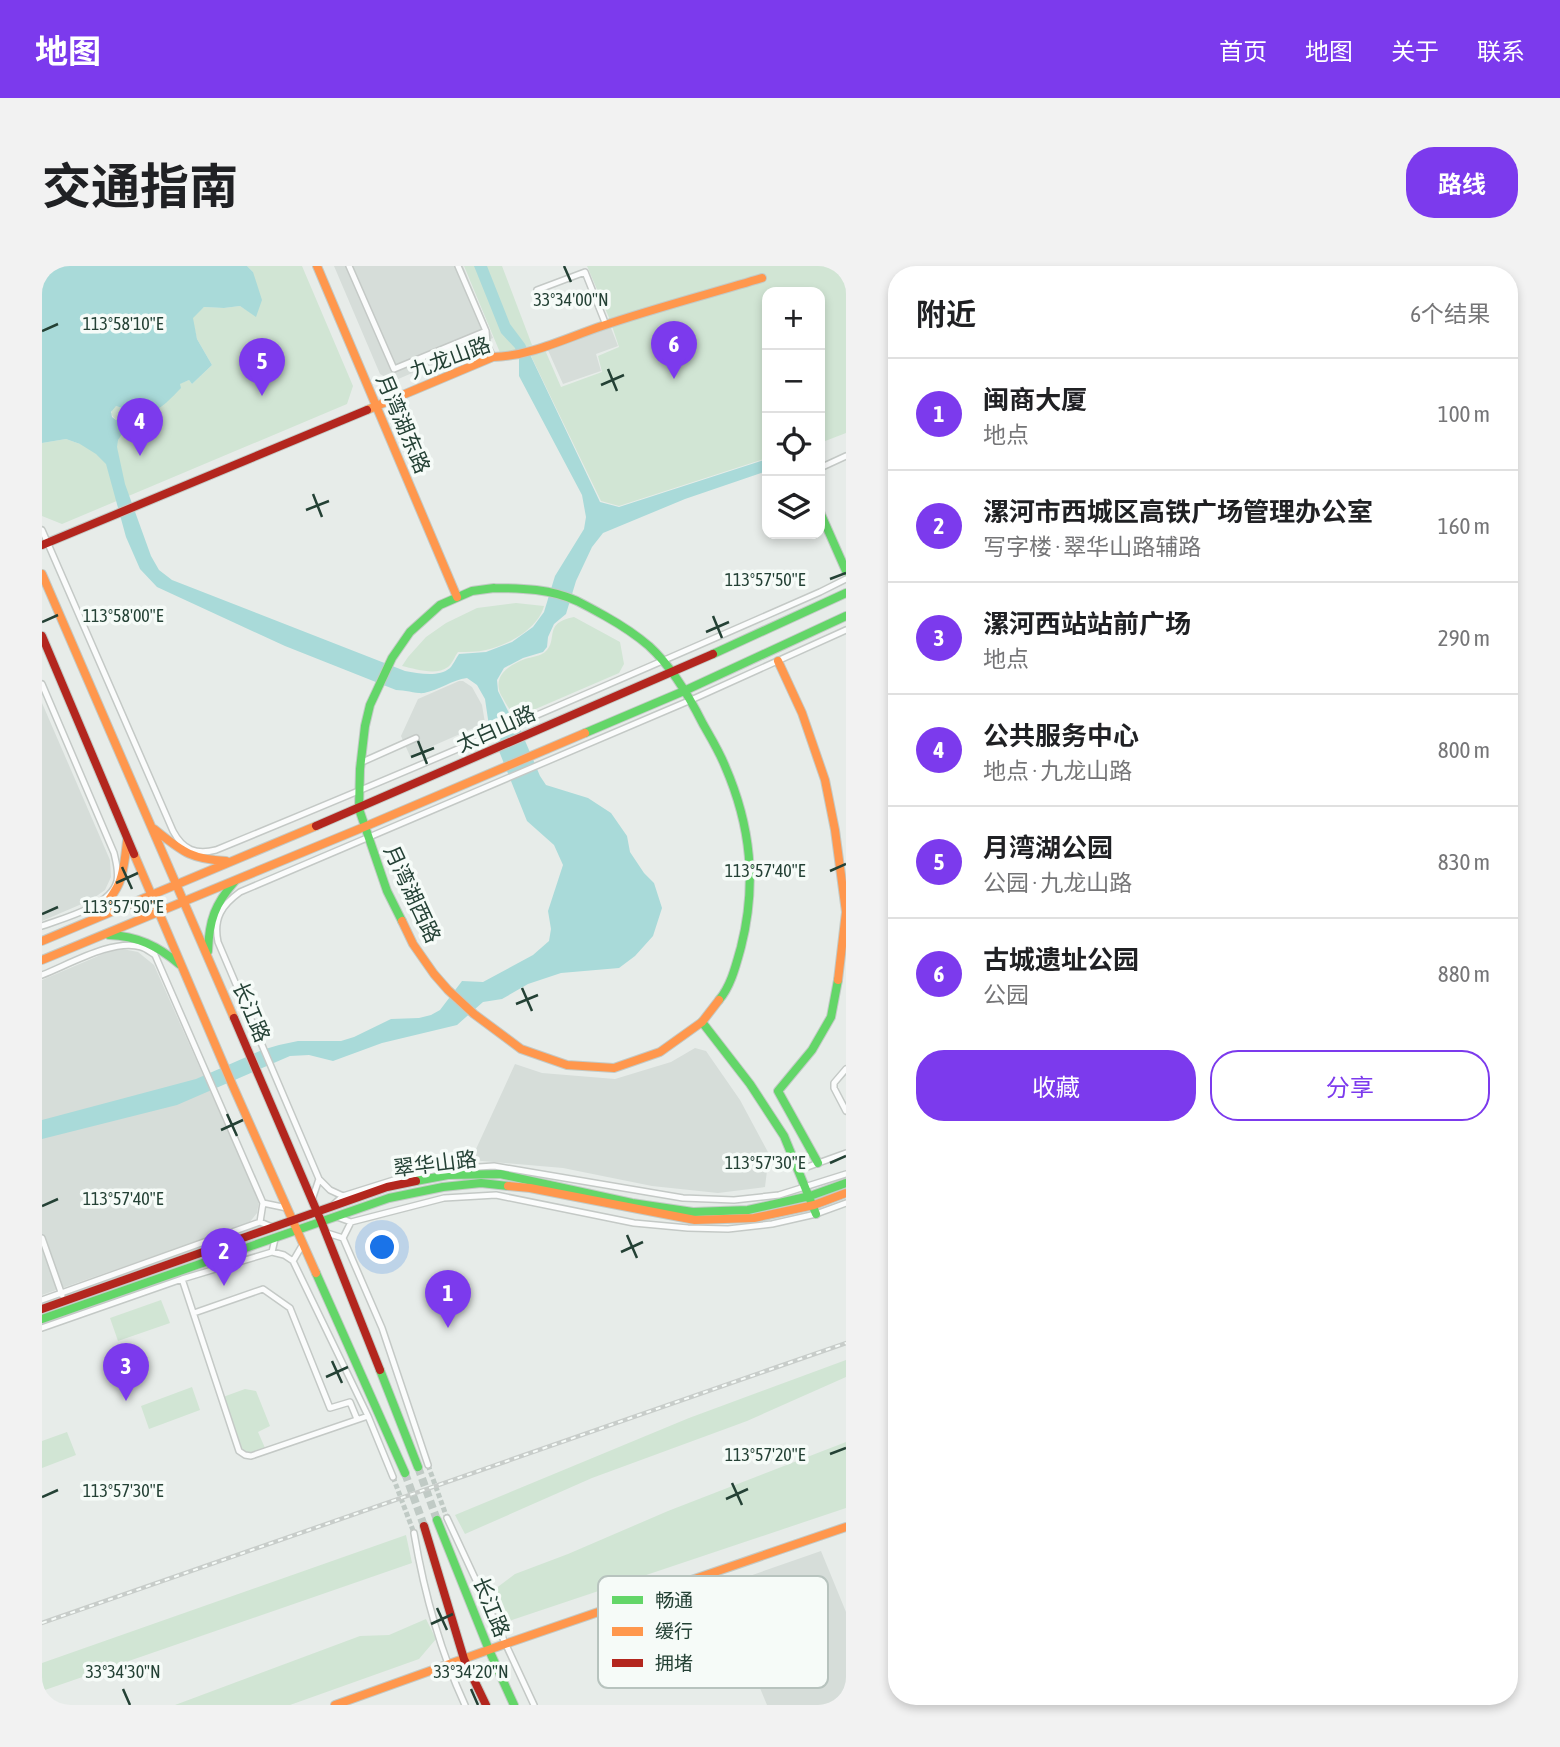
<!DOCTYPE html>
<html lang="zh">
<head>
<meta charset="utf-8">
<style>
  :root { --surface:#fff; --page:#f2f2f2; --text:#202124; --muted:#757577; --line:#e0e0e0; --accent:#7c3aed }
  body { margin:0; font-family:"Asap Condensed","Noto Sans SC",sans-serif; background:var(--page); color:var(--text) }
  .controls { position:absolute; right:21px; top:21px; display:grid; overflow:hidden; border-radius:14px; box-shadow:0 4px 10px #0003 }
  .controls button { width:63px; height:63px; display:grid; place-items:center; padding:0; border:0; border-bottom:2px solid var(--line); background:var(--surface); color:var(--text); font:35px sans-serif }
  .you { position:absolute; left:341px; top:982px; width:24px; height:24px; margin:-18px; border:5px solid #fff; border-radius:50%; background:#1a73e8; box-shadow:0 0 0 10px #1a73e833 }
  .badge { display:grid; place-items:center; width:46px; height:46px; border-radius:50%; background:var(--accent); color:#fff; font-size:23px; font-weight:700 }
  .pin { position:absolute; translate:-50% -58px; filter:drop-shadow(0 2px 4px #0008) }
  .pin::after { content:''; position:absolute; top:37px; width:24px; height:21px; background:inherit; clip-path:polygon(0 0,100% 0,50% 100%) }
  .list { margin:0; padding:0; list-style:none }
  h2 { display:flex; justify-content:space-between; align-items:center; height:91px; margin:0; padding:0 28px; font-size:30px }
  h2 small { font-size:23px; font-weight:400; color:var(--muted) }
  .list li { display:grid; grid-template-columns:46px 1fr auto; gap:21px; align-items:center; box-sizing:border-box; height:112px; padding:0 28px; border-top:2px solid var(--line) }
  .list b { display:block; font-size:26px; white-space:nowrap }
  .list p { margin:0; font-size:23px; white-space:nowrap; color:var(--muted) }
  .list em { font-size:23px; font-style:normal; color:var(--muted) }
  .actions { display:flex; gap:14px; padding:21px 28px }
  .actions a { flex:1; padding:16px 0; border:2px solid var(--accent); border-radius:28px; text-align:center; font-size:24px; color:var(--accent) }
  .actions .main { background:var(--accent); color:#fff }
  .icon { flex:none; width:38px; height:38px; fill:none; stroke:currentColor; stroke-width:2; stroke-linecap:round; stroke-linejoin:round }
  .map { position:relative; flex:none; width:804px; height:1439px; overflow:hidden; border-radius:28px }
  header { display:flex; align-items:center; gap:42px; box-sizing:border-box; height:98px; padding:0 35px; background:var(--accent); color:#fff }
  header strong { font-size:33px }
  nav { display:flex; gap:38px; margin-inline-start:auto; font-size:24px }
  .intro { display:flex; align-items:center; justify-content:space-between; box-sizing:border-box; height:168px; padding:0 42px }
  h1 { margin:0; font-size:49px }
  .button { padding:18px 32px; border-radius:28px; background:var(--accent); color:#fff; font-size:24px; font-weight:700 }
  main { display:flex; gap:42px; padding:0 42px }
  aside { flex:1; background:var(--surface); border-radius:28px; box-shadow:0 4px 10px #0003 }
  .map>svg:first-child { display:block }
  .built { fill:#d6ddd9 }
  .green { fill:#d1e5d4 }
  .water { fill:#a9dad9 }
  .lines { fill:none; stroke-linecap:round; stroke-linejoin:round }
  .street-tunnel { stroke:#c0cac5; stroke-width:5; stroke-dasharray:5 2.5; stroke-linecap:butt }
  .secondary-tunnel { stroke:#c0cac5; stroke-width:8; stroke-dasharray:8 4; stroke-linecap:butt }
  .street-casing { stroke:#c4c9c6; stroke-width:8 }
  .fast-casing { stroke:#c3cac6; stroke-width:10 }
  .slow-casing { stroke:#c3cac6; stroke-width:10 }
  .jam-casing { stroke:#c3cac6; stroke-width:10 }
  .street { stroke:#fbfcfc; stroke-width:5 }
  .fast { stroke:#63d668; stroke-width:8 }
  .slow { stroke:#ff974d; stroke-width:8 }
  .jam { stroke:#b3261e; stroke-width:8 }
  .rail-casing { stroke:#c8cdca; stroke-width:4.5 }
  .rail { stroke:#f6fbf8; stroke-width:2; stroke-dasharray:5; stroke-linecap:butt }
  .ticks { fill:none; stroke:#244135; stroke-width:2.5 }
  .labels { text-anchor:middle; stroke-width:7; stroke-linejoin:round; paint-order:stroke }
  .street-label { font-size:21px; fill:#244135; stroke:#f6fbf8 }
  .key { fill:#f6fbf8; stroke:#b7c3be; stroke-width:2 }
  .key-label { font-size:19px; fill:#244135 }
  .ticks-label { font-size:18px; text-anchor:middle; fill:#244135; stroke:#f6fbf8; stroke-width:7; stroke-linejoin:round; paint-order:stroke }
</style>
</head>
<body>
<header>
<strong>地图</strong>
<nav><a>首页</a><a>地图</a><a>关于</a><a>联系</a></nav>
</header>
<div class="intro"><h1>交通指南</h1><a class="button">路线</a></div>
<main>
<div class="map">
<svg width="804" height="1439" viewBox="0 0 804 1439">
  <rect width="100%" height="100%" fill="#e7ece9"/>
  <path class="built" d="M292 0H421L451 72 354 114 347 113 338 108Z
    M569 62 576 80 554 88 559 105 521 118 505 82Z
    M417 415H421L430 421 440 439 443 457 368 490 359 470 376 433Z
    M0 437 68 594 69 611 63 624 49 634 0 655Z
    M75 682 96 686 112 699 217 935 215 947 207 957 0 1029V714Z
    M653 782 664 785 698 834 727 888 723 921 676 927 610 920 521 902 429 894 473 798 500 807 573 813 629 796Z
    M779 1285 804 1346V1439H725L676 1321Z"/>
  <path class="green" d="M205 0H260L311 120 305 138 20 258 0 250V177L24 173 38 178 77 154H74L69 148 71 141 74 140 80 142 86 155 100 149 137 118 147 114 150 118 170 99 155 73 150 52 162 41 182 42 198 40 214 50 211 6Z
    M422 0H460L490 79 459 89Z
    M545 0H804V167L778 177V26H725V192L577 240 559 235 488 88 503 84 519 121 560 106 556 90 577 81 568 54Z
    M474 337 502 340C496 363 466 379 444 384 435 386 425 386 416 386 413 390 410 398 406 401 394 410 374 403 360 400L366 391 384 371 404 357 435 342Z
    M532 351 578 376 582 398 577 407 475 451C467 445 464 437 459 429 450 410 467 399 483 393 489 391 499 390 503 386 517 374 500 357 532 351Z
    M119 1034 128 1057 76 1075 68 1052Z
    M804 1094V1111L705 1155 550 1212 423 1268 413 1249 647 1152Z
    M150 1121 158 1144 107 1163 99 1140Z
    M203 1123 214 1125 228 1160 216 1166 223 1182C215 1185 208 1190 200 1184L181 1131Z
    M25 1166 34 1189 0 1202V1175Z
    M804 1176V1242L467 1355 453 1323 473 1308 526 1288 626 1245Z
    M364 1269 370 1297 0 1425V1397Z
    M384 1353 394 1373 377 1393 248 1439H133L318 1370 347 1369Z"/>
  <path class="water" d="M0 0H205L211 6 220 34 214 51 198 40 182 42 162 41 151 52 155 73 170 99 150 118 147 114 138 118 139 122C130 131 120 143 107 147 100 150 93 151 86 155L82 150 83 147 80 142 74 140 69 146 70 151 74 154 77 153 84 162 76 174 75 181 83 218 109 290 117 304 130 314 363 405C376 407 396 412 408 402 411 399 414 392 417 388L444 386 470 376 491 361 502 346 513 310 542 263 544 251 540 229 477 110V93L473 82 459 67 432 0H445L468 58 483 78 558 236 577 241 725 193V205L643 233 561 267 550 281 534 315 524 348 512 358 506 371 505 381 501 386 481 392 462 402 455 414 456 425 467 447 473 451 498 510 504 519 546 532 569 547 585 570 588 586 602 607 612 617 620 642 611 670 593 690 577 702 519 707 486 718 460 733 441 736 415 759 340 777 291 795 267 789 248 790 135 839 0 873V854L154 813 220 784 237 779 256 775H299L312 771 349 753 377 752 389 749 398 744 420 715 441 716 491 689 507 675 509 663 506 645 521 599 512 579 485 555 447 460 443 433 435 419 425 412C410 414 397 424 382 427 376 428 363 424 354 424L243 380 115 321 98 303 84 271 64 198 54 188 38 178 24 173 0 177Z"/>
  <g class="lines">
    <path class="street-tunnel" d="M386 1199 405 1252
      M351 1211 372 1267"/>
    <path class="secondary-tunnel" d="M376 1201 395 1254
      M363 1207 382 1260"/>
    <defs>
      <path id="street" d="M307 0 352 103 444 65
        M416 0 444 65 445 79 451 91
        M495 24 543 6 564 59
        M778 202 804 190
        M0 264 131 565C141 584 154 589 174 584 377 501 578 414 778 326L804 313
        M0 418 72 587C74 596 77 605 75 615 69 640 22 652 0 660
        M318 497 374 472
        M0 709C26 699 72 672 99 681 104 682 108 686 113 689L221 937 245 942
        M804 803 792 817V822L804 845
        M757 904 804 887
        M277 913 288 924 301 930
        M270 934 277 913 176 676C171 652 180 639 198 626L649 434 804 364
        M292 938 301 930 355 913 391 904 452 900 641 932 692 934 737 929 804 908
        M295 951 309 956 402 932 454 929 592 957 646 962 686 963 730 958 774 948 804 937
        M218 956 221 937
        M285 967 301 972 340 1062 386 1199
        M0 972 20 1029
        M301 972 309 956
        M261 978 251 995 326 1150 351 1211
        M230 986 242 989 251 995
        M140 1013 197 1185 203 1189 209 1190 326 1150
        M0 1034 218 956 230 961
        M152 1047 221 1023 248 1042 288 1142 308 1136 315 1153
        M0 1062 140 1013 230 986 233 973
        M405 1252 492 1439
        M372 1267C382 1326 398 1385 423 1439"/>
      <path id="fast" d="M778 246 804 305
        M452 322C480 322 509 323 535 335 545 340 554 345 563 350 579 359 593 368 607 380 630 401 647 430 661 458 669 472 677 485 683 500 709 560 715 618 699 681 694 699 689 720 677 734
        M671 388 804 327
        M543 467 642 425 804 350
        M360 655 345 625 317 543 318 503 323 460 328 439 350 392 368 366 398 339 430 325 452 322
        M67 669C95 670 116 680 137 698
        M166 685C167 654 173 638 193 615
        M660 756 708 818 742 870 774 948
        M776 897 736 825 770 784 789 751 796 714
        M374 915 406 909 458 908 590 937 651 946 706 944 768 930 804 917
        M274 1007 363 1207
        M0 1053 347 932 401 921 439 917 466 920
        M338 1104 376 1201
        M395 1254 447 1384 472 1439"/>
      <path id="slow" d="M275 0 415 331
        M325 144 451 91C489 90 524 72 560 60 613 42 667 28 720 12
        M0 308 192 752
        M736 395 760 447 783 514 793 564 804 646 796 714
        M112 563C140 585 147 593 184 595
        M92 588 190 818 274 1007
        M54 651C79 620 81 615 85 575
        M360 655 371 678 392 708 406 724 432 748 479 783 525 799 572 802 618 786 660 756 677 734
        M0 675 274 560
        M0 694 322 561 543 467
        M466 920 488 922 653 954 712 952 772 939 804 927
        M293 1439 463 1378 804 1261"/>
      <path id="jam" d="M0 279 325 144
        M0 370 92 588
        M274 560 671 388
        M192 752 279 955 338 1104
        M0 1043 345 921 374 915
        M382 1260 422 1393 444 1439"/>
    </defs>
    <use href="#street" class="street-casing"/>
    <use href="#fast" class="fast-casing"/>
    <use href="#slow" class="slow-casing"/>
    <use href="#jam" class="jam-casing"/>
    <use href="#street" class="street"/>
    <use href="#fast" class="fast"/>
    <use href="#slow" class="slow"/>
    <use href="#jam" class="jam"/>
    <defs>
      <path id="rail" d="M0 1357 804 1077"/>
    </defs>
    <use href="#rail" class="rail-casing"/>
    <use href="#rail" class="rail"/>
  </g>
  <path class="ticks" d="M522 0 529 16M0 65 16 58M566 103 575 125M559 119 582 109M271 228 280 251M264 244 287 235M788 313 804 307M671 350 680 372M0 356 16 349M664 366 687 356M376 475 385 498M369 491 392 482M80 601 90 623M788 605 804 598M74 617 96 607M0 648 16 641M480 722 490 745M474 738 496 729M185 848 195 870M179 864 201 854M788 897 804 890M0 940 16 933M585 969 595 992M579 986 601 976M290 1095 300 1117M284 1111 306 1101M788 1188 804 1182M690 1217 700 1239M0 1231 16 1224M684 1233 706 1223M395 1342 405 1364M389 1358 411 1348M81 1423 88 1439M429 1423 436 1439"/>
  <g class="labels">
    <g class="street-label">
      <text transform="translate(408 92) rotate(-20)" y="7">九龙山路</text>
      <text transform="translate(361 158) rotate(67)" y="7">月湾湖东路</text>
      <text transform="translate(454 463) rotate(-24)" y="7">太白山路</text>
      <text transform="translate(370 628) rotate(65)" y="7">月湾湖西路</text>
      <text transform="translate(209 746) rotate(67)" y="7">长江路</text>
      <text transform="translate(393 898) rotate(-7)" y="7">翠华山路</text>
      <text transform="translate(449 1341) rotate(68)" y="7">长江路</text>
    </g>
  </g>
  <rect x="556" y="1310" width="230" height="112" rx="10" class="key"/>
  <rect x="570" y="1330" width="31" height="8" fill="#63d668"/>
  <rect x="570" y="1361" width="31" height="9" fill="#ff974d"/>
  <rect x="570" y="1393" width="31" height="8" fill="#b3261e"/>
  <g class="key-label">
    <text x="613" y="1341">畅通</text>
    <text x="613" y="1372">缓行</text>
    <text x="613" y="1404">拥堵</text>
  </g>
  <g class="ticks-label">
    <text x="529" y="40">33°34'00"N</text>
    <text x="81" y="64">113°58'10"E</text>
    <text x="723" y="320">113°57'50"E</text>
    <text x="81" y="356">113°58'00"E</text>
    <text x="723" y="611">113°57'40"E</text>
    <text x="81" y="647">113°57'50"E</text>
    <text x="723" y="903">113°57'30"E</text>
    <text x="81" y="939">113°57'40"E</text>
    <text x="723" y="1195">113°57'20"E</text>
    <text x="81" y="1231">113°57'30"E</text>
    <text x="81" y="1412">33°34'30"N</text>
    <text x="429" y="1412">33°34'20"N</text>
  </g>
</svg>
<div class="controls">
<button>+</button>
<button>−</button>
<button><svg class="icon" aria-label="locate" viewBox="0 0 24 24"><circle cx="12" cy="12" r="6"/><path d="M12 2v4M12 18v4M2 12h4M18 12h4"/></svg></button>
<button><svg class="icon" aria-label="layers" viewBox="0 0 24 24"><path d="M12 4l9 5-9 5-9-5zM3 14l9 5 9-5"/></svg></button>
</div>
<div class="you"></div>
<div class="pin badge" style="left:406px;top:1062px">1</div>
<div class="pin badge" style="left:182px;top:1020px">2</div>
<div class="pin badge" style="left:84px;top:1135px">3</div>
<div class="pin badge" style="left:98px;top:190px">4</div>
<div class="pin badge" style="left:220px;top:130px">5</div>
<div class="pin badge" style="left:632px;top:113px">6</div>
</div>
<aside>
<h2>附近<small>6个结果</small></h2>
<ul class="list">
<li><span class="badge">1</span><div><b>闽商大厦</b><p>地点</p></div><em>100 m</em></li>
<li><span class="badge">2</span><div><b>漯河市西城区高铁广场管理办公室</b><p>写字楼 · 翠华山路辅路</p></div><em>160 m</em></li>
<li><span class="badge">3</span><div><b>漯河西站站前广场</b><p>地点</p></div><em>290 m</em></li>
<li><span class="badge">4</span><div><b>公共服务中心</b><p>地点 · 九龙山路</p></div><em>800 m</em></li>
<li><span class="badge">5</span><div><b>月湾湖公园</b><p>公园 · 九龙山路</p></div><em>830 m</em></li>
<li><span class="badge">6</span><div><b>古城遗址公园</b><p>公园</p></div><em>880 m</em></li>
</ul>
<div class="actions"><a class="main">收藏</a><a>分享</a></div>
</aside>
</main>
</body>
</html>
